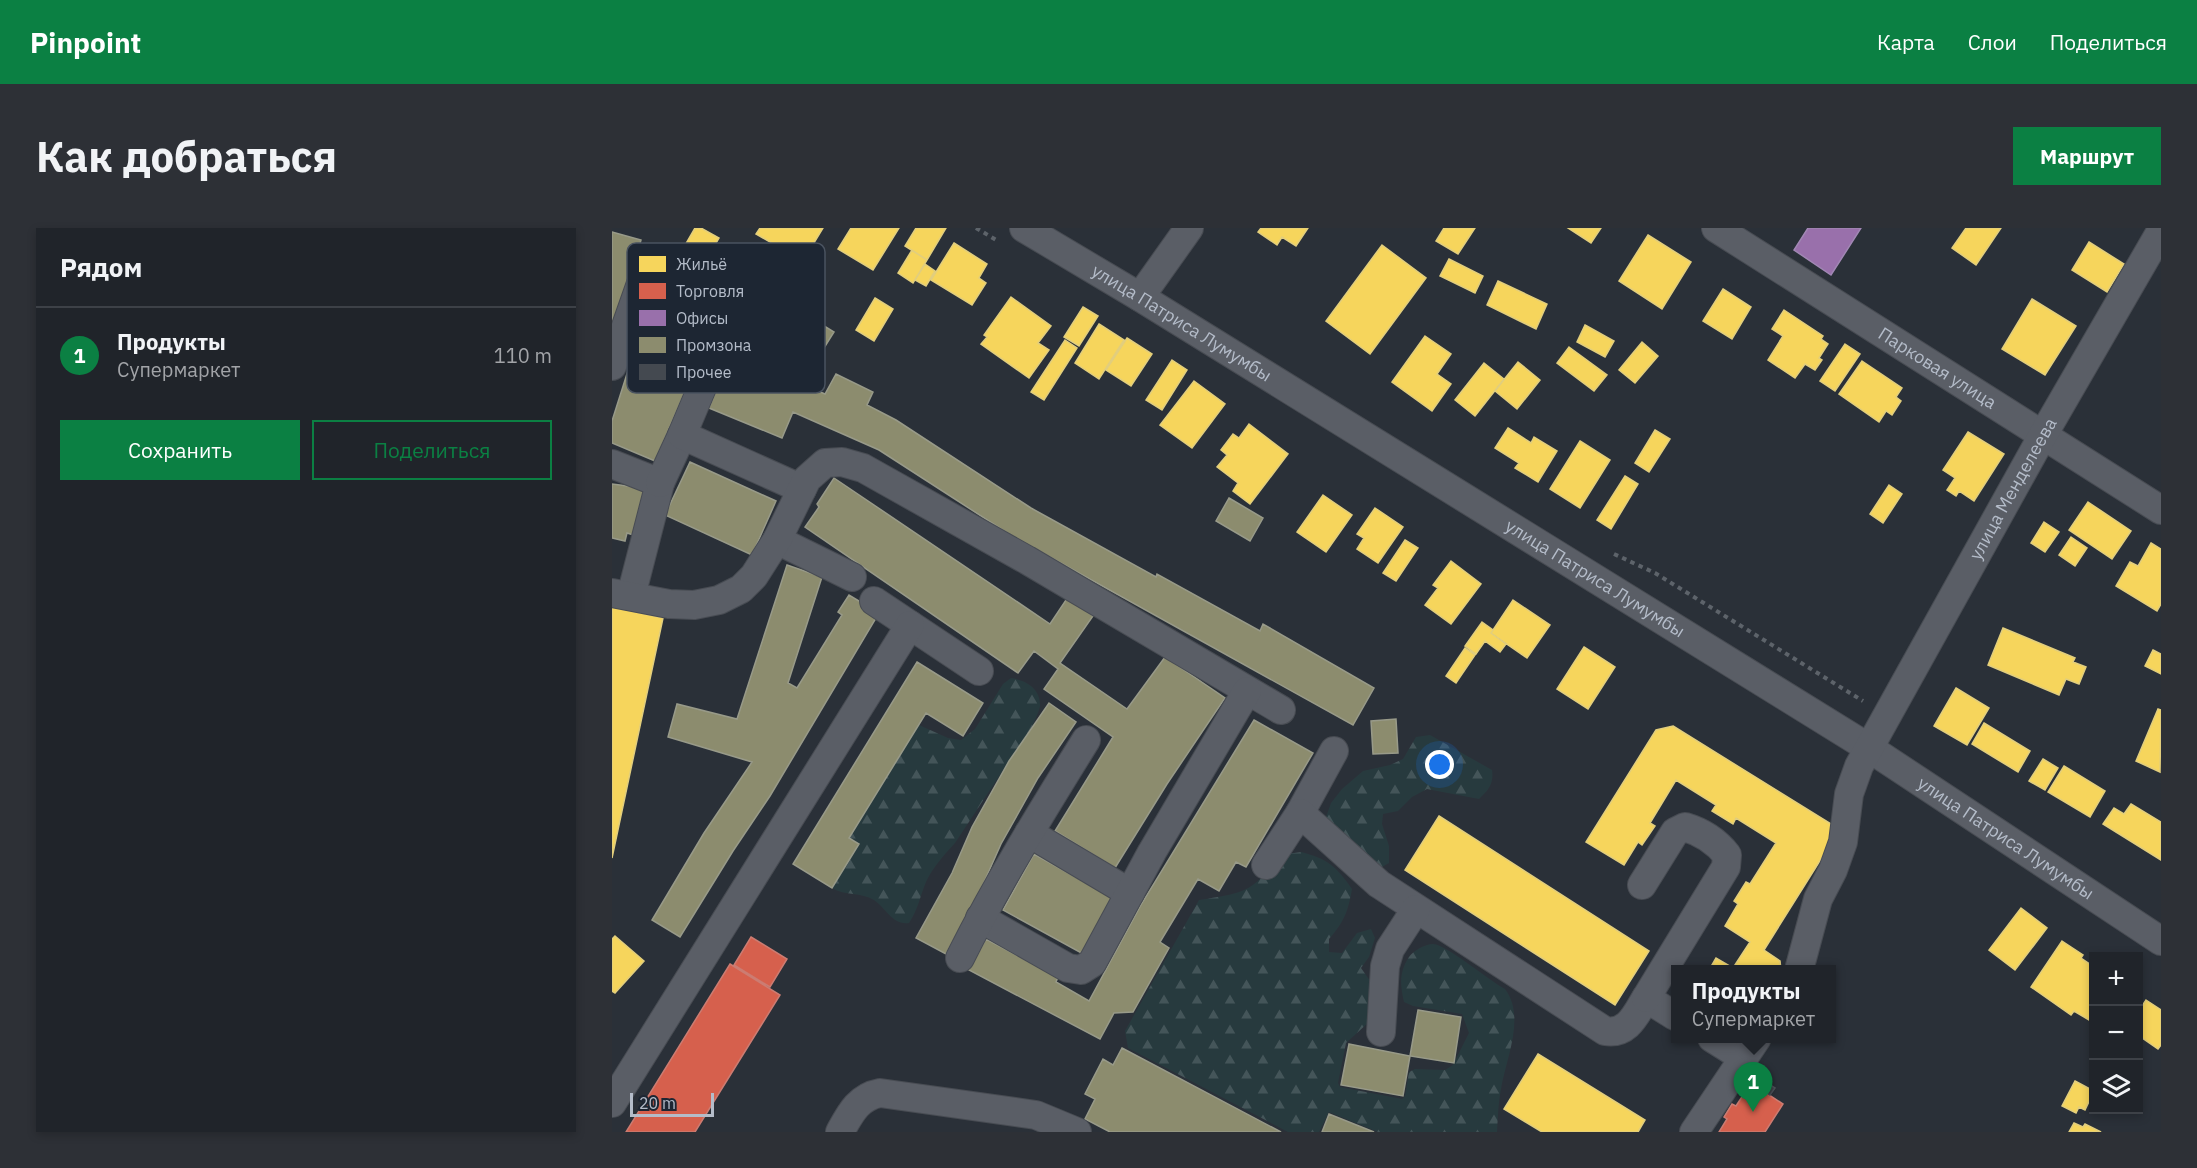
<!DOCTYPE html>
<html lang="ru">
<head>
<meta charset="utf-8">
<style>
  :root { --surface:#20242a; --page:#2d3036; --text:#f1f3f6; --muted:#a2a4a8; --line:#3d4147; --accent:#0b8043 }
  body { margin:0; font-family:"IBM Plex Sans",sans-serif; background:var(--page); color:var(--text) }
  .controls { position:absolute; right:18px; bottom:18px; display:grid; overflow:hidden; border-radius:0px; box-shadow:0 3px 9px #0003 }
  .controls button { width:54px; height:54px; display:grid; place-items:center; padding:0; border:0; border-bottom:2px solid var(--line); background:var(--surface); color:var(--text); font:30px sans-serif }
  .scale { position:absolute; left:18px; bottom:15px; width:84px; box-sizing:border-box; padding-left:6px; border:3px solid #b4bcc9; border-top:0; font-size:16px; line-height:21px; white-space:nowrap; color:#b4bcc9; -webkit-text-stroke:4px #1d2633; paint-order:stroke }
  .you { position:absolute; left:828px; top:537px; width:21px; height:21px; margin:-15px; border:4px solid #fff; border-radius:50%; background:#1a73e8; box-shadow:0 0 0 9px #1a73e833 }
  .badge { display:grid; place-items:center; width:39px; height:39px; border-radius:50%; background:var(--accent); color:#fff; font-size:20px; font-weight:700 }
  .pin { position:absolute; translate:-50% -50px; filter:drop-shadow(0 2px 3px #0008) }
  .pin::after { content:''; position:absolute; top:32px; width:21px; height:18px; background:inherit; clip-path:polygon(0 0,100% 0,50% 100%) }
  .popup { position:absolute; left:1059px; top:737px; width:165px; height:78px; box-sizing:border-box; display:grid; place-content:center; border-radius:0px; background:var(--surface); filter:drop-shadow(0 2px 4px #0005); font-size:20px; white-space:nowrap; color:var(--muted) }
  .popup b { font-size:22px; color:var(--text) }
  .popup::after { content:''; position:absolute; left:50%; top:100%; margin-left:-12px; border:12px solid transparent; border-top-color:var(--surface) }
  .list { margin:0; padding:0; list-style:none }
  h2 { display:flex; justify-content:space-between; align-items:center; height:78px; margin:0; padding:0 24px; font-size:26px }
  h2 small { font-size:20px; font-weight:400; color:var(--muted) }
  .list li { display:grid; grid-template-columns:39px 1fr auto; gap:18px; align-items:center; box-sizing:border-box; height:96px; padding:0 24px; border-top:2px solid var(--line) }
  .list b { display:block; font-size:22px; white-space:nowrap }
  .list p { margin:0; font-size:20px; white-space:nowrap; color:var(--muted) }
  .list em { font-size:20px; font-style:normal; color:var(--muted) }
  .actions { display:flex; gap:12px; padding:18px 24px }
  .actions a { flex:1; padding:14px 0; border:2px solid var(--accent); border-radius:0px; text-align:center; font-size:21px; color:var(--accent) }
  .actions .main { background:var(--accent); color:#fff }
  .icon { flex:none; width:33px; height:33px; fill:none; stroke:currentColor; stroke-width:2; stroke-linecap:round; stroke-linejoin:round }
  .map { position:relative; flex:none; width:1549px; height:904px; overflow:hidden; border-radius:0px }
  header { display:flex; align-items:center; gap:36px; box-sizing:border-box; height:84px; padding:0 30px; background:var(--accent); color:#fff }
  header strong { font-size:28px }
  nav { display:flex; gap:33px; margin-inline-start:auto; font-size:21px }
  .intro { display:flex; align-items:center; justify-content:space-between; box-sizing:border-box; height:144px; padding:0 36px }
  h1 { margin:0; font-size:42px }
  .button { padding:15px 27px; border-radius:0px; background:var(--accent); color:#fff; font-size:21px; font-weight:700 }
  main { display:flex; gap:36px; padding:0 36px }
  aside { flex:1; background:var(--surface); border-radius:0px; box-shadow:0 3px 9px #0003 }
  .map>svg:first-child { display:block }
  .forest { fill:url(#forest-firs) }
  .homes { fill:#f6d55c; stroke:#e2ce7d; stroke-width:1.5 }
  .shops { fill:#d6604d; stroke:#cc7c72; stroke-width:1.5 }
  .offices { fill:#9970ab; stroke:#a187b4; stroke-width:1.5 }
  .industry { fill:#8c8c6e; stroke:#989a89; stroke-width:1.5 }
  .building { fill:#444950; stroke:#52575f; stroke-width:1.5 }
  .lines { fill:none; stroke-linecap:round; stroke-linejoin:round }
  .minor-casing { stroke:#484c53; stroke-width:30 }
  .path { stroke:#5d636a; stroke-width:4; stroke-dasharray:4.5 4.5; stroke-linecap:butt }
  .minor { stroke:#5a5e66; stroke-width:28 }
  .labels { text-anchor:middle; stroke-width:6; stroke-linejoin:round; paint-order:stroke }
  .street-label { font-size:18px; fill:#b4bcc9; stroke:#1d2633 }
  .key { fill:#1d2633; stroke:#4a5360; stroke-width:1.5 }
  .key-label { font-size:16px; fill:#b4bcc9 }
</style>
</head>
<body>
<header>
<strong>Pinpoint</strong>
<nav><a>Карта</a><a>Слои</a><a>Поделиться</a></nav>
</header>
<div class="intro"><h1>Как добраться</h1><a class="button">Маршрут</a></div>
<main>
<aside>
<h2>Рядом<small></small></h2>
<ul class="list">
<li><span class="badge">1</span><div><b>Продукты</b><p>Супермаркет</p></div><em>110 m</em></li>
</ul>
<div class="actions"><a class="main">Сохранить</a><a>Поделиться</a></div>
</aside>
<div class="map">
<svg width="1549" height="904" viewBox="0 0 1549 904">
  <defs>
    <pattern id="forest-firs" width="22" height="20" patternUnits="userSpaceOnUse" patternTransform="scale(1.5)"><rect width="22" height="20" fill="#273a3e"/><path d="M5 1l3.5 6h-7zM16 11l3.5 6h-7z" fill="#445559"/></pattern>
  </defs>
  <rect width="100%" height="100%" fill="#2a3038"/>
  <path class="forest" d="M399 450C414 452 429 461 428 478 427 484 423 491 421 497L343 615C332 627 321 639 314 654 308 668 306 682 297 695 280 697 275 681 262 672 249 664 233 668 220 660L247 616 237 610 307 497 336 510 349 512 363 501 391 456Z
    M818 507 880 542C882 555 877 562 867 571L815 561 800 569 786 583 771 586 770 596 777 618V635L768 640 755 634 714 589 719 575 730 561 751 543 778 537 791 531 804 509Z
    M689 624C716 631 724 638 740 661 736 684 732 694 717 711V724L730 725 745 705 759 701 763 710 757 729 749 740 761 757 757 794 734 815 726 855 728 859 790 871 793 868 797 844 803 841 833 842 841 837 857 805 850 786 801 778 792 774C788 757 787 744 797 729 801 723 813 716 821 716 835 717 876 752 893 761 914 789 894 830 889 861 886 876 886 890 885 904H766L717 884 707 904H676L516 820 513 803 587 672C632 665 640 665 668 627Z"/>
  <path class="homes" d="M83 0H89L107 10 94 32 72 19Z
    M148 0H211L191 33 144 6Z
    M239 0H287L261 42 226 21Z
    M304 0H334L315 32 293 18Z
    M649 0H696L684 18 670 9 665 17 646 4Z
    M832 0H863L846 26 824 13Z
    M956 0H989L979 15Z
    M1354 0H1389L1364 37 1340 20Z
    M1036 7 1079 34 1050 81 1007 53Z
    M1477 14 1512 36 1495 64 1460 42Z
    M342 15 375 36 367 50 374 55 360 77 319 52Z
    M770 17 814 50 758 126 714 93Z
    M300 22 315 32 301 55 286 45Z
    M837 31 871 48 863 65 828 48Z
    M313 36 323 43 314 58 303 52Z
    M886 53 935 76 924 101 875 77Z
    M1111 61 1139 79 1120 111 1091 93Z
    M399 69 439 98 426 115 437 122 417 150 369 116 375 109 372 107Z
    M263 70 281 81 262 113 244 102Z
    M1420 71 1464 98 1433 147 1390 121Z
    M471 79 486 88 467 118 452 109Z
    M1172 82 1211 108 1209 111 1216 116 1207 130 1210 132 1203 142 1193 136 1183 150 1156 132 1171 108 1160 101Z
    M487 96 512 112 487 151 463 135Z
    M973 97 1002 113 993 129 965 114Z
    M813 108 839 126 825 146 839 156 820 183 780 154Z
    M515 110 540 126 519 158 494 142Z
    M453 112 465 120 432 172 419 164Z
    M1030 114 1046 128 1023 155 1007 142Z
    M1233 116 1248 126 1223 163 1208 153Z
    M957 119 995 147 982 163 945 135Z
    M560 132 575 142 550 182 534 172Z
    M1250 133 1290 160 1284 169 1289 173 1280 187 1274 183 1267 194 1227 166Z
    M906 134 928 152 905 181 883 163Z
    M872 135 892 151 863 188 843 172Z
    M582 153 613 176 580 220 548 197Z
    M637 196 676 226 638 276 621 263 626 255 605 239 615 227 609 222 621 206 627 210Z
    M896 200 919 215 922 209 945 223 926 254 903 240 907 235 883 220Z
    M1043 202 1058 211 1037 244 1023 235Z
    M1356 204 1392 226 1362 273 1347 263 1344 268 1335 262 1343 250 1331 242Z
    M968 213 998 232 968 280 938 261Z
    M1013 248 1026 256 999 301 985 292Z
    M1277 257 1290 266 1271 295 1258 286Z
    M711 267 740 287 714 324 685 304Z
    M1476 274 1519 303 1500 331 1457 302Z
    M763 280 791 299 766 335 745 321 752 310 745 306Z
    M1432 294 1447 304 1433 324 1419 315Z
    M1459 309 1475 320 1463 338 1447 327Z
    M793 312 806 320 784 353 771 345Z
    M1539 315 1549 321V376L1545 383 1504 358 1518 334 1526 338Z
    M839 333 869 356 839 396 813 377 826 360 821 357Z
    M901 372 938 397 915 430 879 405Z
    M0 379 51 390 0 630Z
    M870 394 881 402 879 405 894 416 888 424 873 413 864 426 853 418Z
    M1391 400 1463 430 1461 434 1474 439 1467 456 1454 451 1447 467 1376 437Z
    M972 419 1003 439 976 481 945 461Z
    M853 420 863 427 844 455 834 448Z
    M1541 422 1549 426V446L1533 438Z
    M1344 460 1377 480 1355 517 1322 498Z
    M1546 481 1549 482 1548 544 1524 533Z
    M1372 495 1418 523 1406 544 1360 516Z
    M1061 498 1219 596 1221 612 1152 722 1168 733 1169 742H1097L1104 730 1121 740 1138 714 1113 698 1126 676 1122 673 1134 654 1138 656 1164 615 1124 590 1121 596 1100 583 1104 577 1064 552 1038 595 1043 598 1030 617 1026 614 1012 637 974 614 1044 502Z
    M1431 531 1446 540 1433 562 1417 553Z
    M1452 538 1493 563 1478 589 1436 564Z
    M1519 576 1549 594V632L1491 596 1502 580 1512 586Z
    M827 588 1037 723 1003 777 793 642Z
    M1409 680 1435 700 1403 742 1377 722Z
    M3 708 32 733 3 765 0 763V711Z
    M1450 713 1471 727 1469 730 1482 739V785L1477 792 1462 783 1459 787 1419 759Z
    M1534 772 1549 782V817L1546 821 1526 807V780L1528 781Z
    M926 826 1033 892 1026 904H930L892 881Z
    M1463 853 1482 863 1473 882 1467 879 1464 885 1450 878Z
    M1462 895 1471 899 1473 896 1489 904H1457Z"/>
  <path class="shops" d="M139 709 175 731 158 759 122 737Z
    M118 736 168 767 83 904H14Z
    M1139 855 1171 876 1153 904H1107L1115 891 1112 889 1120 876 1124 878Z"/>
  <path class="offices" d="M1196 0H1249L1219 47 1182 22Z"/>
  <path class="industry" d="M0 4 29 12 0 111Z
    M60 24 93 41 99 31 126 45 222 104 207 128 162 99 160 103 112 73 43 233 0 215V193L20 130Z
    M119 126 213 166 224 146 261 164 255 177 284 192 419 280 544 349 545 346 648 403 651 396 762 460 741 497 400 308 267 222 181 184 170 210 97 180Z
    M78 234 164 273 140 327 53 287Z
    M222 250 438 396 456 369 481 388 448 435 515 481 553 429 613 470 555 556 503 640 443 603 501 509 432 461 446 441 422 423 406 445 193 299 207 279 205 276Z
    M0 256 39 261 28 309 15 305 13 313 0 310Z
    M617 270 651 290 638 313 604 293Z
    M175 337 210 349 176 455 185 460 230 387 226 384 237 367 267 385 158 568 121 623 68 709 40 692 92 605 140 534 56 509 65 476 125 491Z
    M305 434 371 475 351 508 314 485 237 610 247 616 220 660 181 636Z
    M437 475 464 494 426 550 389 616 369 661 334 726 304 710 340 645 360 599 397 533Z
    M784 491 786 525 761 526 759 493Z
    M642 492 701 525 634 639 624 634 607 663 586 651 548 714 557 720 521 784 502 785 488 811 357 742 374 711 446 749 444 754 477 773 530 675Z
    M422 626 503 671 473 727 391 682Z
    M806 782 849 789 842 835 798 828Z
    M737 816 798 828 791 868 729 857Z
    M510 820 669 904H498L473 891 483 871 473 866 491 831 501 837Z
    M717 886 762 904H710Z"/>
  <path class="building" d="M1146 849 1163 860 1158 867 1141 856Z"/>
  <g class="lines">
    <defs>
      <g id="minor">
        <path id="s1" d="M412 0 528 69 1257 520 1549 713"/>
        <path id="s2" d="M1104 0 1549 282"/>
        <path d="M528 69 577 0"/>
        <path d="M0 138 38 30"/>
        <path d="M0 236 48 255 19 368"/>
        <path d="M48 255 70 207"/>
        <path d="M190 261 70 207 110 112 122 105 137 107 191 139"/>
        <path d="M165 312 240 349"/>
        <path d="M0 365 57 376 82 377 107 372 129 361 142 348 165 312 195 251 213 235 230 234 251 240 415 332 669 482"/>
        <path d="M262 373 367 443"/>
        <path d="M688 585 722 523"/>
        <path d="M417 605 518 665"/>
        <path d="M654 637 688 585 767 656 993 803C1016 807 1024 786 1034 770L1063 788"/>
        <path d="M1030 657 1063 604 1073 599C1090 604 1104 613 1115 627L1114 639 1034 770"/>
        <path d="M368 690 456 740 469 742 480 735 540 624 635 463"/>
        <path d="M348 730C386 654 430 583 474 512"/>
        <path id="s3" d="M1187 742 1206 671 1221 642 1231 614 1237 566 1247 538 1431 207 1549 3"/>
        <path d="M769 804 773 738 778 721 804 681"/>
        <path d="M1100 810 1132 830"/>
        <path d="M0 875 298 397"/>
        <path d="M228 904C238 886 246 869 268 865L424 887 465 904"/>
        <path d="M1082 904 1145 810"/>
      </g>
    </defs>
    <use href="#minor" class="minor-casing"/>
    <path class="path" d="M364 0 386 13
      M1002 326 1043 345 1251 473"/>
    <use href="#minor" class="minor"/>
  </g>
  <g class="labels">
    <g class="street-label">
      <text dy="6" stroke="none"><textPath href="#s1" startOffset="184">улица Патриса Лумумбы</textPath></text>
      <text dy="6" stroke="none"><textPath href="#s2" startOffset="262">Парковая улица</textPath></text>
      <text dy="6" stroke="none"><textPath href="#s3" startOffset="531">улица Менделеева</textPath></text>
      <text dy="6" stroke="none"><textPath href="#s1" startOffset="670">улица Патриса Лумумбы</textPath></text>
      <text dy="6" stroke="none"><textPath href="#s1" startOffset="1156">улица Патриса Лумумбы</textPath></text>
    </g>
  </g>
  <rect x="15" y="15" width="198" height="150" rx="9" class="key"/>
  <rect x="27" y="28" width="27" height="16" fill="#f6d55c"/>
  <rect x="27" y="55" width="27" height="16" fill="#d6604d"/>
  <rect x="27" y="82" width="27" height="16" fill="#9970ab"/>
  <rect x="27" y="109" width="27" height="16" fill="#8c8c6e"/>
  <rect x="27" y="136" width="27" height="16" fill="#444950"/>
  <g class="key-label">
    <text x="64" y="42">Жильё</text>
    <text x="64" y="69">Торговля</text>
    <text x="64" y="96">Офисы</text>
    <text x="64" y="123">Промзона</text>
    <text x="64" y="150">Прочее</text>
  </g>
</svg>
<div class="controls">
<button>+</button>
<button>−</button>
<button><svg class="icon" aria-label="layers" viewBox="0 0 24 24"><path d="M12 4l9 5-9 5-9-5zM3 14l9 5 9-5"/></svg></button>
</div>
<div class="scale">20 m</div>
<div class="you"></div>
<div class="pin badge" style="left:1141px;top:884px">1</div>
<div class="popup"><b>Продукты</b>Супермаркет</div>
</div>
</main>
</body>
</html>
